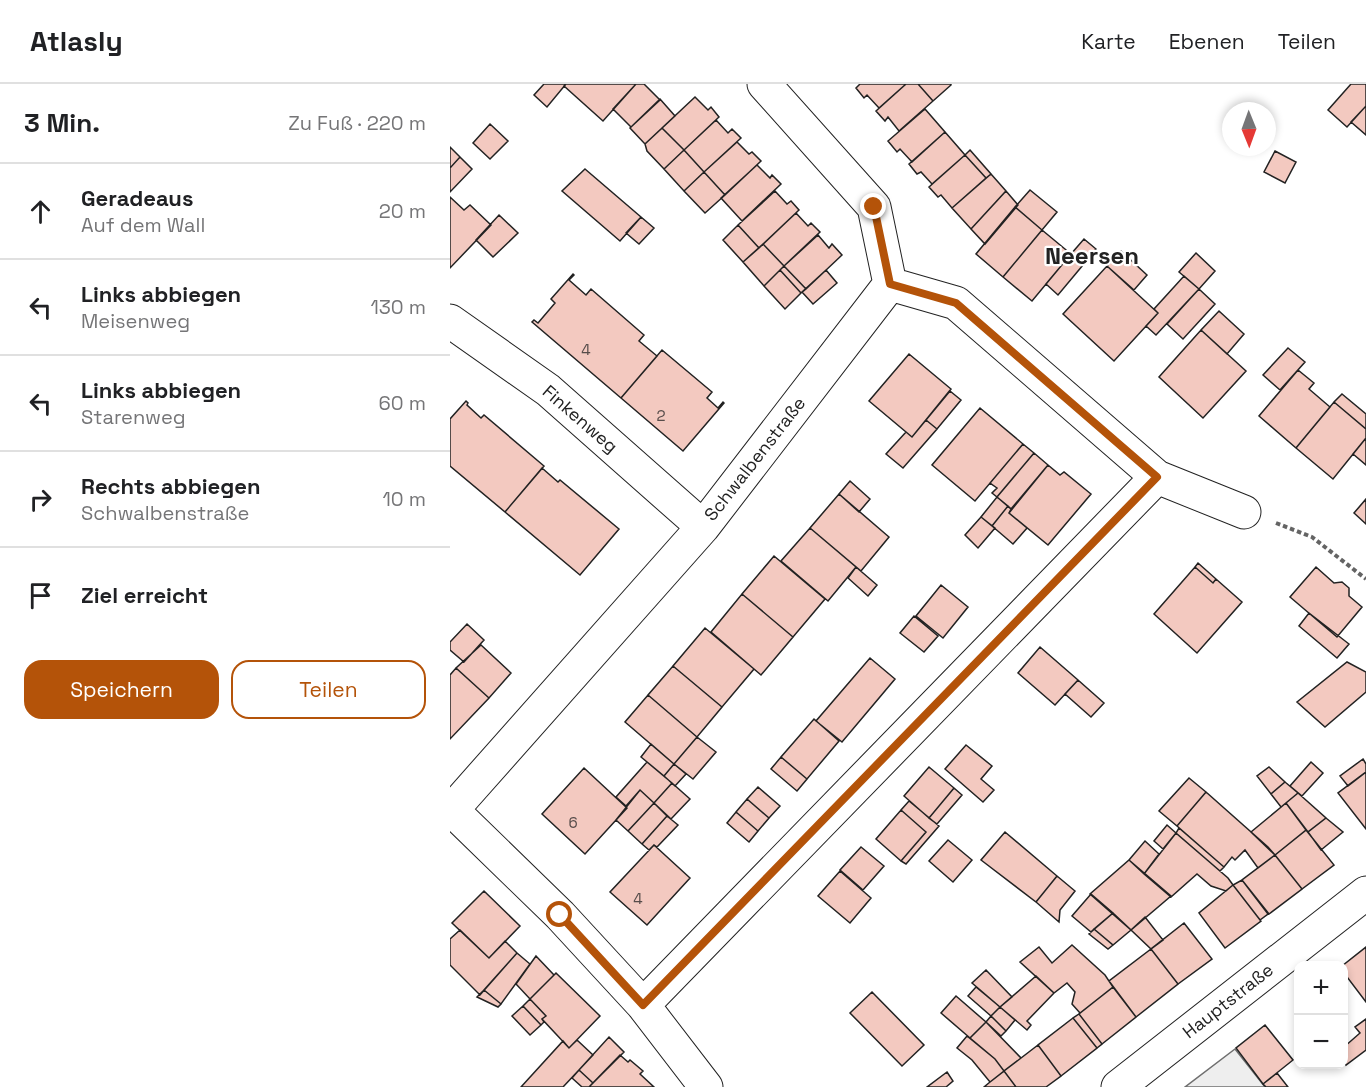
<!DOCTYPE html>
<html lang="de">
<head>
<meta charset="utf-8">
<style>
  :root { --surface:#fff; --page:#f6f6f6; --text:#202124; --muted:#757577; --line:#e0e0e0; --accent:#b45309 }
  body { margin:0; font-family:"Space Grotesk",sans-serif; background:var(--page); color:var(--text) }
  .controls { position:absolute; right:18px; bottom:18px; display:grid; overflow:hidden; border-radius:12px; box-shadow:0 3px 9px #0003 }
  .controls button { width:54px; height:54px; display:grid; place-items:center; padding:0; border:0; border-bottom:2px solid var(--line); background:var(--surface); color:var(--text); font:30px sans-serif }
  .compass { position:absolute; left:772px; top:18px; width:54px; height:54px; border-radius:50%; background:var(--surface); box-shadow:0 3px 9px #0003; rotate:179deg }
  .stop { position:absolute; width:18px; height:18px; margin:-14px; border:4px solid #b45309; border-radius:50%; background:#fff }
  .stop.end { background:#b45309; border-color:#fff; box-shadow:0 2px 6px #0008 }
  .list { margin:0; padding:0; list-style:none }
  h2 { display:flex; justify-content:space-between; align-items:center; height:78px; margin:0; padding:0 24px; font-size:26px }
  h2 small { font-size:20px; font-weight:400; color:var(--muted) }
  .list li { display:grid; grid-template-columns:39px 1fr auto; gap:18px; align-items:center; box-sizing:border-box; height:96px; padding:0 24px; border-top:2px solid var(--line) }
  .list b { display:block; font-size:22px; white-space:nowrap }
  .list p { margin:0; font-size:20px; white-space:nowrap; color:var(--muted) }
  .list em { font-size:20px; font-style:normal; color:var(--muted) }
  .actions { display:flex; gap:12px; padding:18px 24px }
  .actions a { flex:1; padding:14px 0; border:2px solid var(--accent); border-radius:18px; text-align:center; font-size:21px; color:var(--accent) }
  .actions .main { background:var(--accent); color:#fff }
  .icon { flex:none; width:33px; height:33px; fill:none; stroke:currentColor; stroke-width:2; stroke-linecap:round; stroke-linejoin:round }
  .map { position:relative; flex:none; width:916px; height:1003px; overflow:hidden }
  header { display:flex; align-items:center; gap:36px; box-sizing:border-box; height:84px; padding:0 30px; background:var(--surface); border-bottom:2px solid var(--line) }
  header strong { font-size:28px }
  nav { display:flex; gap:33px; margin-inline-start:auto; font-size:21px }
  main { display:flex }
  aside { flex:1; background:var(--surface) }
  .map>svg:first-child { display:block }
  .green { fill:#eee; stroke:#6f6f6f; stroke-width:1.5 }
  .building { fill:#f3c9c0; stroke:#222; stroke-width:1.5 }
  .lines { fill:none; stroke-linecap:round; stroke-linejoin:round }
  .minor-casing { stroke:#222; stroke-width:35 }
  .tertiary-casing { stroke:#222; stroke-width:35 }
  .path { stroke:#646464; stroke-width:4; stroke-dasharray:4.5 3; stroke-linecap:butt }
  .minor { stroke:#fff; stroke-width:33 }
  .tertiary { stroke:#fff; stroke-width:33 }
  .route { stroke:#b45309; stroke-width:8 }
  .labels { text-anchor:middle; stroke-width:4.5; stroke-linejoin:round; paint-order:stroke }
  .number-label { font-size:15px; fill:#564c4a }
  .street-label { font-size:18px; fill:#222; stroke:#fff }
  .district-label { font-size:24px; font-weight:bold; fill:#222; stroke:#fff }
</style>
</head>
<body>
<header>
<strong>Atlasly</strong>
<nav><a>Karte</a><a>Ebenen</a><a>Teilen</a></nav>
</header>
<main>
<aside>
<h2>3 Min.<small>Zu Fuß · 220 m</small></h2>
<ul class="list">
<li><svg class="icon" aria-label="ahead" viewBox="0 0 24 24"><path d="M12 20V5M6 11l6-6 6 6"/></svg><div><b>Geradeaus</b><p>Auf dem Wall</p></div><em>20 m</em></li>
<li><svg class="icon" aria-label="left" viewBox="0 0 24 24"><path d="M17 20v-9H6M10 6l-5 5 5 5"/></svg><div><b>Links abbiegen</b><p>Meisenweg</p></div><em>130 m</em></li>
<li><svg class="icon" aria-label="left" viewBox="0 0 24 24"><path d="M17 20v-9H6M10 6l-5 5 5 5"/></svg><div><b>Links abbiegen</b><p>Starenweg</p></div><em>60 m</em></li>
<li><svg class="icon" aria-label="right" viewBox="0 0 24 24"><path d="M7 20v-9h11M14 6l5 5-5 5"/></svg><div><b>Rechts abbiegen</b><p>Schwalbenstraße</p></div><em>10 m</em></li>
<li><svg class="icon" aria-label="arrive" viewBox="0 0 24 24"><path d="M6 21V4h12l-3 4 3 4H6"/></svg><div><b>Ziel erreicht</b></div></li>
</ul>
<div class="actions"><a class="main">Speichern</a><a>Teilen</a></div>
</aside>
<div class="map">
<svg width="916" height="1003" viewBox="0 0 916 1003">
  <rect width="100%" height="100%" fill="#fff"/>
  <path class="green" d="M785 965 815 1003H735Z"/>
  <path class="building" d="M94 0H116L97 23 84 11Z
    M116 0H186L153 37 114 2Z
    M186 0H194L210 16 181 43 163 25Z
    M410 0H456L429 24 417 11 414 14 406 4Z
    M456 0H468L483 17 449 47 438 33 435 37 426 27Z
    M468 0H501V1L483 17Z
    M901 0H916V22L897 43 878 26Z
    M245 13 258 26 261 23 269 33 234 66 212 44Z
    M210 15 225 32 195 60 180 44Z
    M916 22V51L901 38Z
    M475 25 495 48 462 78 450 65 447 68 438 57Z
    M266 36 278 49 282 45 291 54 254 88 234 66Z
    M40 40 58 57 40 75 23 59Z
    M212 44 234 66 214 85 197 67 195 60Z
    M495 48 515 71 482 100 471 88 467 90 459 80Z
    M287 58 299 70 302 68 311 77 275 111 254 88Z
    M0 63 10 73 0 84Z
    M234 66 254 88 234 107 214 85Z
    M520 66 541 90 536 94 515 71Z
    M825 67 846 78 835 99 814 88Z
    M515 71 536 94 502 124 491 111 488 113 479 103Z
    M10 73 22 85 0 108V84Z
    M307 81 320 94 322 91 331 100 292 137 271 114Z
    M135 85 191 133 170 157 112 107Z
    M254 88 275 111 255 129 234 107Z
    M541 90 556 107 521 145 502 124Z
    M580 106 607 128 592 146 565 123Z
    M325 107 337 120 341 117 349 126 309 164 288 141Z
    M556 107 568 121 535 160 521 145Z
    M0 113 14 126 20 121 41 141 0 184Z
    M565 123 592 146 553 193 526 170Z
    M346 129 358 142 361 139 370 148 334 182 313 160Z
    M49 131 68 149 43 173 26 156Z
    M191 133 204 144 189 160 176 149Z
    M288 141 309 164 293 178 273 156Z
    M592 146 621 170 582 217 553 193Z
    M368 151 379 164 382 160 392 171 356 205 334 182Z
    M634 155 646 165 633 181 621 170Z
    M313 160 334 182 314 202 293 178Z
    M671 167 697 191 684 206 657 182Z
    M746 169 765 187 749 205 729 188Z
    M621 170 633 181 608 211 596 200Z
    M334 182 356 205 351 209 330 186Z
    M657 182 708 229 664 277 613 230Z
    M330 186 351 209 335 225 314 202Z
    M376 186 387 199 363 220 352 208Z
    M123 190 124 191 119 196 136 211 141 205 194 251 189 257 207 272 171 314 82 238 84 236 88 239 105 219 101 215Z
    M734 192 749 205 706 251 696 242 708 229 704 225Z
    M749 205 765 220 733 255 717 240Z
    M769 227 794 250 777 270 751 246Z
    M751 246 796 287 753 334 709 293Z
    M838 264 855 278 830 306 813 291Z
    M212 266 262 308 257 314 268 324 273 318 274 319 233 367 171 314Z
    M459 270 501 305 462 353 419 317Z
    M848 286 864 299 859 305 880 323 846 364 809 332Z
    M500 307 511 316 487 345 476 336Z
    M892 310 916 330V345L884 318Z
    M16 317 18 319 17 321 31 334 34 331 94 382 55 428 0 382V335Z
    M884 318 916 345V354L883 395 846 364Z
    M530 324 573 360 525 417 482 381Z
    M476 336 487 345 453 384 436 370 456 348 462 353Z
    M916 354V381L903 370Z
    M573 360 584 369 547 413 542 409 547 404 540 399Z
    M584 369 598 381 561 425 547 413Z
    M598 381 610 391 614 388 641 410 598 461 559 429Z
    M92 384 108 398 110 396 169 445 130 491 55 428Z
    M400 397 420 415 409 428 389 410Z
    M389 410 439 453 411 487 360 444Z
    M547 413 558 422 542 442 531 433Z
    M916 415V440L904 429Z
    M558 422 561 425 559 429 577 444 563 460 542 442Z
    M531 433 545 444 528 464 515 451Z
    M360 444 406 483 378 517 331 477Z
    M324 472 375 515 343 553 292 510Z
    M748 479 766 495 763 499 745 483Z
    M406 483 427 501 418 512 398 494Z
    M745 483 763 499 766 495 792 518 747 569 704 530Z
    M866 483 884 499 892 498 899 504V512L912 523 887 553 840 513Z
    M491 501 518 523 493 554 466 532Z
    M292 510 343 553 311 591 261 548Z
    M859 529 899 560 887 574 849 542Z
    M464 532 488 552 474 568 450 549Z
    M17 540 34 556 14 578 0 566V558Z
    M255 544 304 585 272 623 223 582Z
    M31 561 61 589 39 614 6 584Z
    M590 563 628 596 605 621 568 589Z
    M420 574 445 595 392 658 366 637Z
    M897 578 916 588V608L875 643 847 618Z
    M223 582 272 623 247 653 198 611Z
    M6 584 39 614 0 655V591Z
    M628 596 654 619 641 633 615 610Z
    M198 611 247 653 224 680 175 638Z
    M364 635 389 657 357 695 331 673Z
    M247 653 266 668 243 695 224 680Z
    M201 660 224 680 214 692 191 673Z
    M516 661 542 682 531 695 544 706 533 718 495 685Z
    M331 673 357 695 347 707 321 685Z
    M913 675 916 680V688L898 702 890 692Z
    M197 678 222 699 204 719 190 706 176 722 166 713Z
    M861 678 873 689 852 712 840 702Z
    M224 680 236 690 225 702 214 692Z
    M479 683 504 704 479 734 454 712Z
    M819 683 835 698 821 710 807 692Z
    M134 684 177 724 135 770 92 730Z
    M916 688V745L888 709Z
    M739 694 756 708 727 742 709 727Z
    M835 698 848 709 831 723 821 710Z
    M222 699 240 715 221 735 204 719Z
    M308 703 330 722 319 734 297 715Z
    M504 704 512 711 487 740 479 734Z
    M190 706 204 719 178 747 166 736Z
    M756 708 818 763 825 771 808 784 795 766 785 776 782 773 774 783 727 742Z
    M848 709 876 734 858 748 836 719Z
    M297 715 319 734 308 747 286 728Z
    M459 717 489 742 456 780 451 777 476 748 451 726Z
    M204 719 217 732 192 760 178 747Z
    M836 719 856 746 825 771 801 748Z
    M451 726 476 748 451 777 426 755Z
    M286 728 308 747 299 758 277 739Z
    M217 732 228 741 207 763 204 761 199 766 192 760Z
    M876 734 893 748 871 766 858 748Z
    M717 741 726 749 713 765 704 757Z
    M729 744 774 783 770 787 726 749Z
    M856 746 884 781 852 805 825 771Z
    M555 748 607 792 586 818 531 776Z
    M726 749 778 794 783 801 776 807 761 802 747 790 721 813 694 790Z
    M498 756 522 776 503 798 479 777Z
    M695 757 709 770 694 790 679 776Z
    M204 761 240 794 197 841 160 808Z
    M411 763 434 782 413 806 390 786Z
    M825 771 852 805 819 830 792 796Z
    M679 776 721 812 681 846 640 810Z
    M390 787 421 814 400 839 368 812Z
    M607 792 625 807 610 826 609 838 586 818Z
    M792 796 818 830 810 836 783 801Z
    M783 801 811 837 775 864 749 829Z
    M34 807 70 842 39 874 2 839Z
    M641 810 663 829 641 848 622 832Z
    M663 829 681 846 663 861 644 845Z
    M695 833 713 856 701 865 681 846Z
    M734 839 762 875 728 900 701 865Z
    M644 845 663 861 658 865 639 850Z
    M10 846 39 874 55 857 67 869 30 911 0 881V855Z
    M622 861 655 891 663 903 630 929 622 920 625 908 617 899 604 909 570 878 589 863 602 879Z
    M916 863V918L894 889 892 882Z
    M701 865 728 900 686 933 659 897Z
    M67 869 80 880 51 920 34 906Z
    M86 872 104 891 80 915 66 900Z
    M536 886 562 913 550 923 522 899Z
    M106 889 150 932 119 964 92 935 96 932 80 915Z
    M586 892 604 909 577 937 581 941 577 946 550 923Z
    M526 903 550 923 541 932 518 912Z
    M663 903 686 933 652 960 629 930Z
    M34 906 51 920 48 923 27 913Z
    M422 908 474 961 452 982 400 929Z
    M506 912 536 938 520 954 491 929Z
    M80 915 96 932 92 935 94 938 91 941 73 922Z
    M73 922 91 941 80 951 62 932Z
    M550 923 565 936 556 947 541 932Z
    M629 930 652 960 647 964 623 934Z
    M541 932 556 947 551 952 536 938Z
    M623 934 647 964 611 992 588 961Z
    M916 935V966L896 981 894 977V963L910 949 905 943Z
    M536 938 571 974 554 987 545 975 520 954Z
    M815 941 843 976 813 1000 786 964Z
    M517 952 545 975 554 987 540 998 522 976 507 964Z
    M159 953 174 968 143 999 129 986Z
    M127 956 143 971 113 1003H71L113 957 119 964Z
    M588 961 611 992 596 1003H566L554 987Z
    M170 971 178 978 180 976 193 987 190 990 204 1003H139Z
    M129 986 143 999 139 1003H132L122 994Z
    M554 987 566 1003H534L540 998Z
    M497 988 503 997 496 1003H477Z
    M827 989 838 1003H816L813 1000Z"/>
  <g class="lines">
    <defs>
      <path id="minor" d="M440 200 506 219 707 393 794 428
        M0 237 98 306 253 443
        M0 724 110 831 193 921 256 1003
        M2 726 253 443 440 200 424 123 314 0
        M193 921 707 393"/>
      <path id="tertiary" d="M668 1003 916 809"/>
    </defs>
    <use href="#minor" class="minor-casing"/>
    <use href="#tertiary" class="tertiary-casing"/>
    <path class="path" d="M826 439 862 453 916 495"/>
    <use href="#minor" class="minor"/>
    <use href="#tertiary" class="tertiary"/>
  </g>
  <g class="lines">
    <path class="route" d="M110 831 193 921 707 393 506 219 440 200 424 123"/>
  </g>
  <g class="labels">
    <g class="number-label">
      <text x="136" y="271">4</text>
      <text x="211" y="337">2</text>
      <text x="123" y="744">6</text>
      <text x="188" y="820">4</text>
    </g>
    <g class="street-label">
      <text transform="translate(130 335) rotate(41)" y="6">Finkenweg</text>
      <text transform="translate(305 375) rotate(-52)" y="6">Schwalbenstraße</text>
      <text transform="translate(778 917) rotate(-38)" y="6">Hauptstraße</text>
    </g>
    <g class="district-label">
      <text x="642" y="180">Neersen</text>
    </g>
  </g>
</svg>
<div class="controls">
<button>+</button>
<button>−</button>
</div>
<svg class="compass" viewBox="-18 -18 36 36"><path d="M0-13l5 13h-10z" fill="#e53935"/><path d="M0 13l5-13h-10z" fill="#757577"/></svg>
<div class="stop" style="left:110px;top:831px"></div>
<div class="stop end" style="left:424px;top:123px"></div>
</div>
</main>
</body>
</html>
